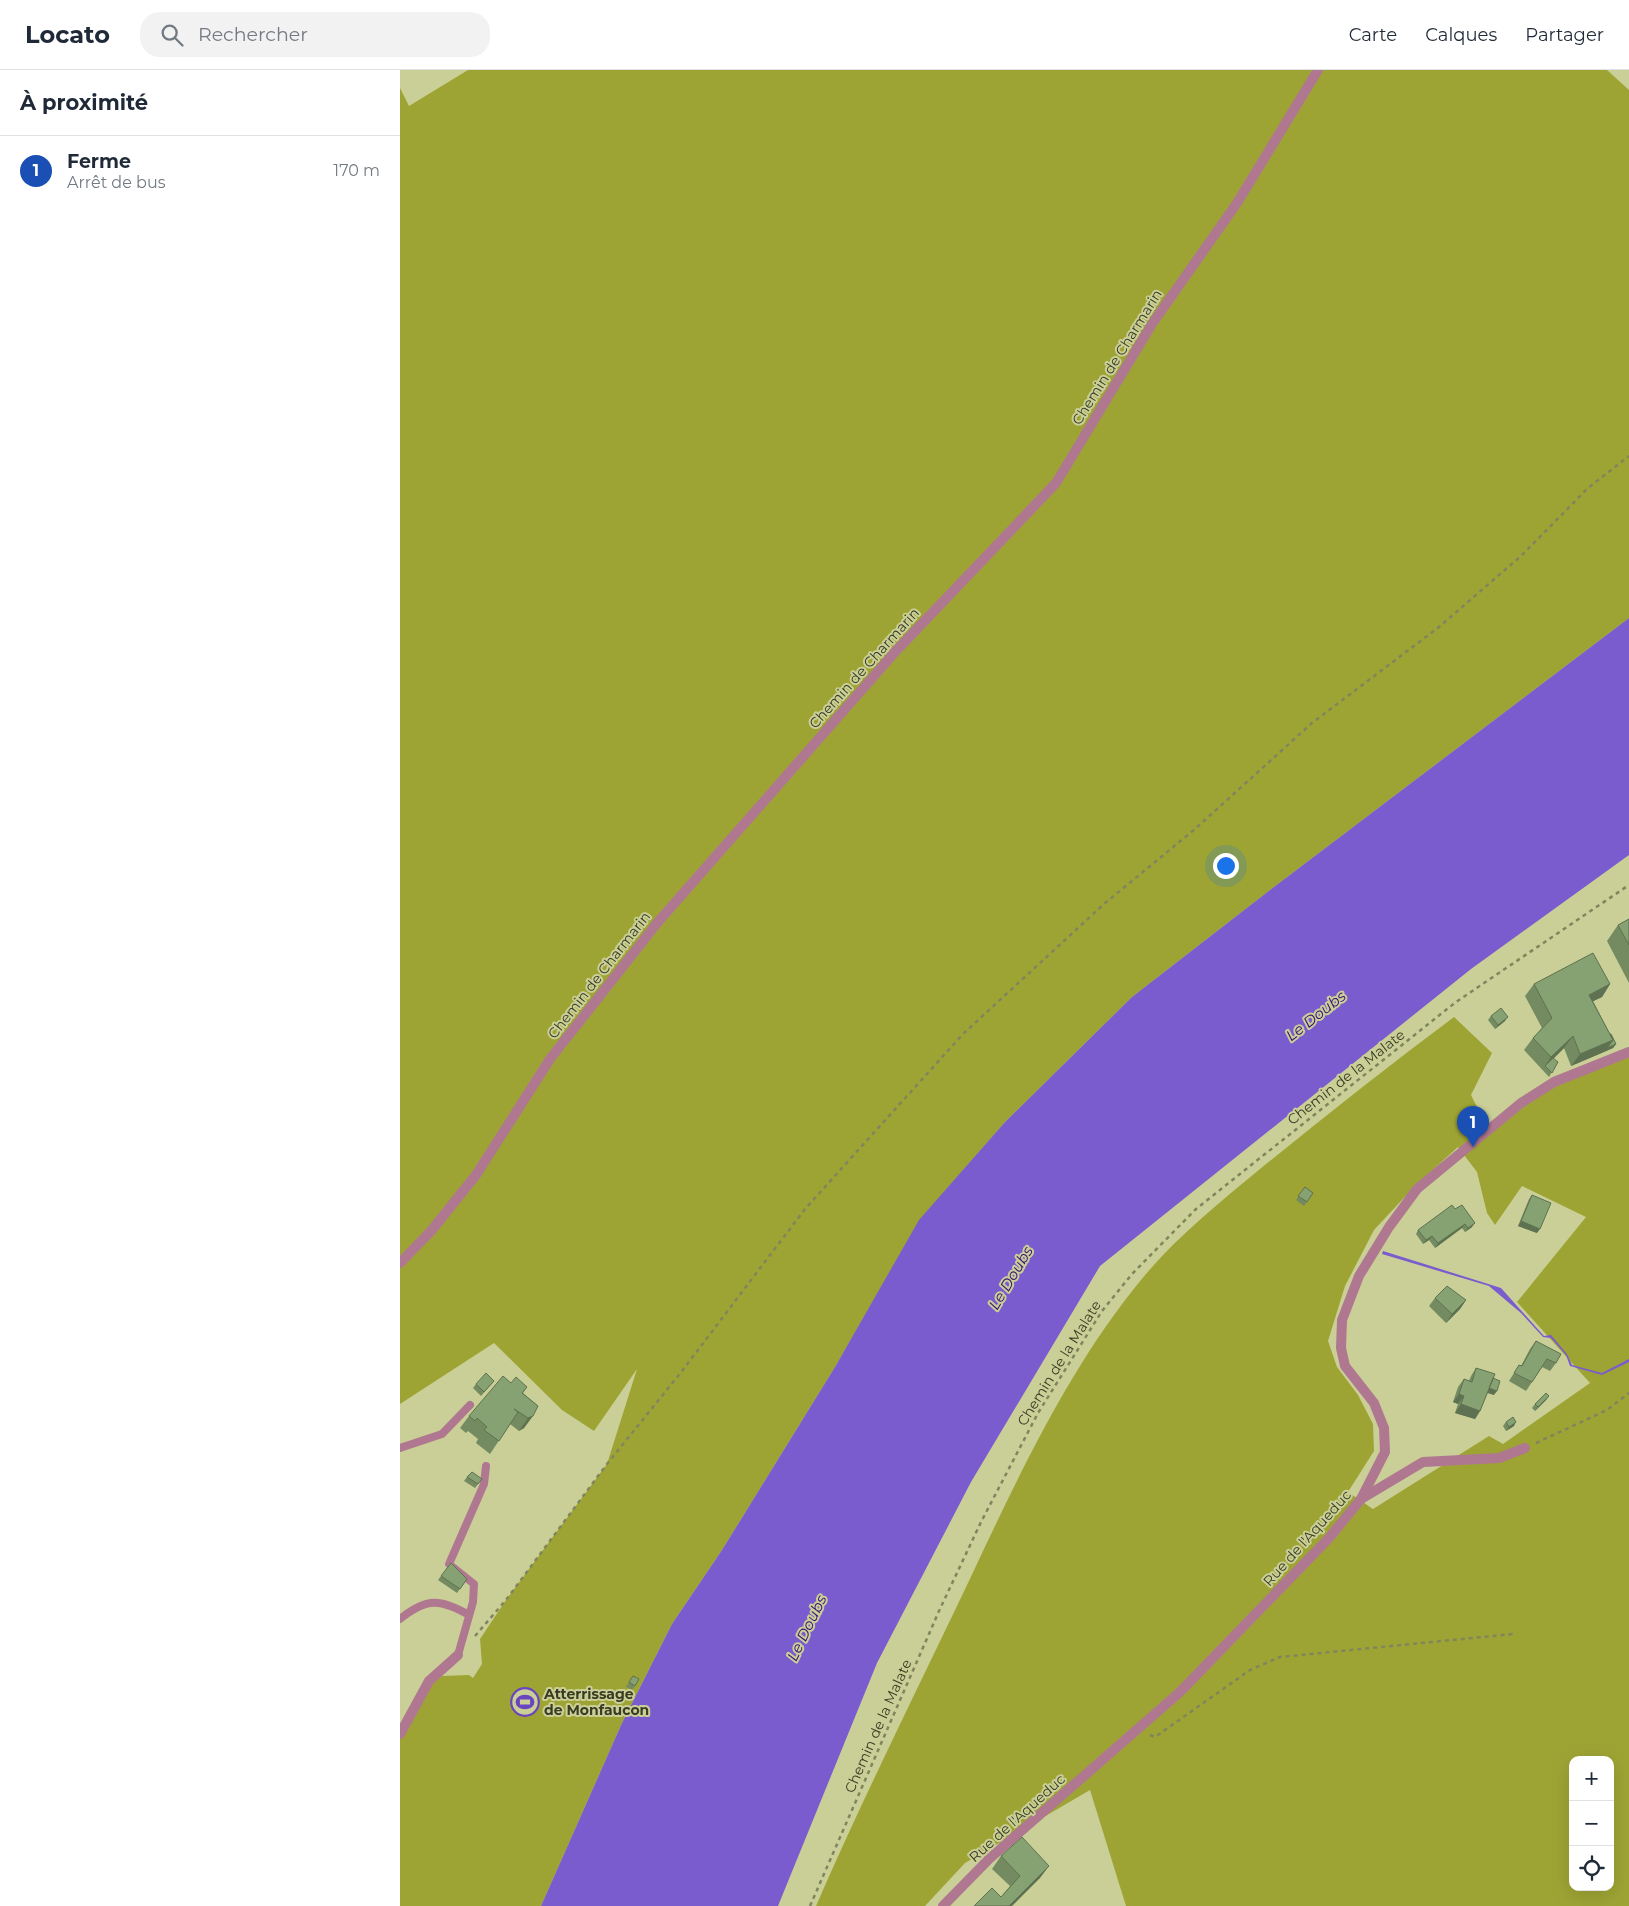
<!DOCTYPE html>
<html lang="fr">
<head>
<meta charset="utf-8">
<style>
  :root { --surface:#fff; --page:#f2f2f3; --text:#1f2937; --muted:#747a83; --line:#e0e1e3; --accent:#111827 }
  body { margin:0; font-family:Montserrat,sans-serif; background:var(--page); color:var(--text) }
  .controls { position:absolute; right:15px; bottom:15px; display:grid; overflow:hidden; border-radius:10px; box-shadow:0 5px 20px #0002 }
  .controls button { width:45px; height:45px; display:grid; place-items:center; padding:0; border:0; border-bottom:1px solid var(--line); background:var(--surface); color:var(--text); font:25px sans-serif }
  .you { position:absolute; left:825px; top:795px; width:18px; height:18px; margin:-12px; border:4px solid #fff; border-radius:50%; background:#1a73e8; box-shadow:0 0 0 8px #1a73e833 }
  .badge { display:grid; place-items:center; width:32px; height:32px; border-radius:50%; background:var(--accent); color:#fff; font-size:16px; font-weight:700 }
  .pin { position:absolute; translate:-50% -41px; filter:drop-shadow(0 1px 2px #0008) }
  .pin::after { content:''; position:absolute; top:26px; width:18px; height:15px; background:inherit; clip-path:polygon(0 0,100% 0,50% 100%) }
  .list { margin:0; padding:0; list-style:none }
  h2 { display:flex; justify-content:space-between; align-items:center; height:65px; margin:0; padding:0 20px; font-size:21px }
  h2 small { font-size:16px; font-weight:400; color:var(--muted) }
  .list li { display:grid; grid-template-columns:32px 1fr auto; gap:15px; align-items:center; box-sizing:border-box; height:70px; padding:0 20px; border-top:1px solid var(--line) }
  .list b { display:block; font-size:19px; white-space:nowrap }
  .list p { margin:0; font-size:16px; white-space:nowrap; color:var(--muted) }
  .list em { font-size:16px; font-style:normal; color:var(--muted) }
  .icon { flex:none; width:28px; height:28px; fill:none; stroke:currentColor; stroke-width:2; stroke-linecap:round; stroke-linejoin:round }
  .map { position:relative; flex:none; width:1229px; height:1836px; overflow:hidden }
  header { display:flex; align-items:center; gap:30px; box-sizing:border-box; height:70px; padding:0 25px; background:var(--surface); border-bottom:1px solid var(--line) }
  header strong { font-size:24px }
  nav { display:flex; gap:28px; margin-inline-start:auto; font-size:18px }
  .search { width:350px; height:45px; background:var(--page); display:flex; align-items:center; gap:12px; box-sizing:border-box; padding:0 18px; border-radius:20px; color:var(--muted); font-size:19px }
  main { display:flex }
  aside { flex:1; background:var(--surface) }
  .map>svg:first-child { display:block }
  .green { fill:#9ea434; fill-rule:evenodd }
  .water { fill:#7a5cce }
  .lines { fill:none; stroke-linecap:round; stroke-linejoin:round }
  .path { stroke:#81855d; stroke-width:2.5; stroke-dasharray:4 4; stroke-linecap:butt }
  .service { stroke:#b07890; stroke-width:8 }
  .minor { stroke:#b07890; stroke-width:10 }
  .tertiary { stroke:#b07890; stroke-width:10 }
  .wall { fill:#748b62 }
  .shaded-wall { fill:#5e7150 }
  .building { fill:#87a272; stroke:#5e7150 }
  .labels { text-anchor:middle; stroke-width:4; stroke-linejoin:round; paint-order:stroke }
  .street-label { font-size:14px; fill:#393b23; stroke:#cacf97 }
  .poi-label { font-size:14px; font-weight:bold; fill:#393b23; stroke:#cacf97; text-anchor:start }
  .water-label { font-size:15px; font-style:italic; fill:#380d78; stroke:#cacf97 }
</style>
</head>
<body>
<header>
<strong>Locato</strong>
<div class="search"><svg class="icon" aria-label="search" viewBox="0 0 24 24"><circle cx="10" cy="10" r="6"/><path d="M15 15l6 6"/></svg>Rechercher</div>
<nav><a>Carte</a><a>Calques</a><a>Partager</a></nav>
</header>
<main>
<aside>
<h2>À proximité<small></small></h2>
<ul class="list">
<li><span class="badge" style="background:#1a4fb4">1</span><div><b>Ferme</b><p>Arrêt de bus</p></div><em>170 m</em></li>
</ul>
</aside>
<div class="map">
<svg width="1229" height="1836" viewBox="0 0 1229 1836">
  <rect width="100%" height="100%" fill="#cacf97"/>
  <path class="green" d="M68 0H1207L1229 20V548L870 820 732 927 605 1052 520 1150 435 1297 322 1480 272 1554 222 1653 141 1836H0V1661L29 1611 42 1606 69 1605 73 1608 82 1594 80 1569 106 1530 207 1394 237 1299 194 1361 162 1340 94 1273 0 1334V18L9 36Z
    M1054 947 1092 983 1071 1025 1088 1059 1121 1033 1229 982V1836H726L690 1720 565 1793 525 1836H416C460 1735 509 1636 557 1536 610 1425 662 1306 741 1210 774 1169 820 1132 860 1099 924 1047 988 996 1054 947ZM1058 1077 1077 1102 1087 1143 1095 1155 1122 1116 1186 1147 1117 1232 1190 1313 1103 1374 1089 1366 973 1439 948 1422 974 1381 973 1354 958 1325 937 1297 928 1271 945 1216 974 1160 1015 1116ZM1173 1690H1210V1817H1173Z"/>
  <path class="water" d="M1229 548V785L1071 899 700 1196 571 1412 477 1593 378 1836H141L222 1653 272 1554 322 1480 435 1297 519 1150 605 1052 732 927 870 820Z
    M983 1181 1101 1218 1144 1266 1151 1265 1167 1284 1172 1295 1202 1303 1229 1289V1292L1202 1305 1170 1296 1166 1285 1151 1268 1143 1267 1121 1243 1089 1216 982 1184Z"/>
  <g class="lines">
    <path class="path" d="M1136 1373 1207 1340 1229 1323
      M75 1566 106 1530 207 1394 282 1301 405 1139 563 964 704 834 795 759 912 653 1039 557 1121 486 1188 418 1229 386
      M750 1665 755 1667 850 1600 880 1587 1113 1564
      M410 1836 539 1541 581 1452 638 1343 702 1241 732 1204 796 1139 1056 932 1229 815"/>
    <path class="service" d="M0 1378 42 1364 70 1335
      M0 1549C27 1527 41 1529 69 1545
      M58 1585 73 1532 74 1514 49 1494 84 1414 86 1396"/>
    <path class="minor" d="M0 1193 31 1161 76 1105 150 989 258 852 495 582 656 413 752 254 837 133 918 0
      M961 1429 1023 1392 1099 1388 1125 1378
      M0 1664 29 1611 58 1585"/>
    <path class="tertiary" d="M543 1836 589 1789 780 1622 929 1468 961 1429 985 1382 984 1358 974 1333 945 1296 941 1278 942 1250 959 1206 989 1157 1017 1119 1121 1033 1154 1012 1229 982"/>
  </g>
  <path class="wall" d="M1229 849V913L1207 871 1218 855Z
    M1134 914H1210L1202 927 1193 931 1210 964 1216 974 1213 978 1171 996 1164 978 1153 989 1158 992 1149 1007 1124 980 1133 968 1142 958 1125 926Z
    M1091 946 1105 951 1095 959 1088 950Z
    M905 1117 913 1123 904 1136 896 1130Z
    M1132 1125 1137 1163 1118 1156 1129 1129Z
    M1055 1139 1072 1157 1065 1162 1062 1158 1035 1178 1029 1170 1023 1174 1016 1164 1018 1160Z
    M1035 1228 1066 1230 1060 1239 1046 1253 1029 1236Z
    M1136 1271 1156 1293 1150 1301 1142 1297 1126 1321 1109 1311 1119 1295 1121 1296 1130 1279Z
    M1076 1298 1093 1308 1094 1325 1087 1323 1080 1341 1075 1349 1055 1343 1058 1334 1053 1332 1058 1317 1064 1309 1069 1311 1071 1306Z
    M94 1311 81 1326 73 1318 76 1314Z
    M111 1313 127 1317 123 1323 138 1336 124 1358 119 1361 110 1354 90 1384 76 1373 78 1369 68 1361 66 1363 60 1358 69 1346Z
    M1149 1326 1146 1330 1135 1341 1132 1338 1135 1334Z
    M1106 1352 1114 1356 1106 1361 1103 1356Z
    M67 1407 82 1409 75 1418 64 1411Z
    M51 1493 67 1509 57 1523 38 1510Z
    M233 1606 235 1616 232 1620 226 1617Z
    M601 1786 640 1808 601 1827 610 1816 592 1799Z"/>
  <path class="shaded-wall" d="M1210 914 1202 927 1181 937 1189 925Z
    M1108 947 1105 951 1095 959 1098 955Z
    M1173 966 1164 978 1146 996H1145L1151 987Z
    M1213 970 1204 982 1171 996 1180 984Z
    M1216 974 1213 978 1204 982 1207 978Z
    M1121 1151 1140 1159 1137 1163 1118 1156Z
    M1075 1153 1072 1157 1065 1162 1068 1158Z
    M1065 1154 1062 1158 1035 1178 1038 1173Z
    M1032 1166 1029 1170 1023 1174 1026 1170Z
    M1066 1230 1060 1239 1046 1253 1052 1244Z
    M1088 1318 1097 1321 1094 1325 1086 1322Z
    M1059 1324 1064 1326 1058 1334 1053 1332Z
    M1149 1326 1146 1330 1135 1341 1138 1337Z
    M1061 1334 1080 1341 1075 1349 1055 1343Z
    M133 1346 124 1358 119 1361 128 1348Z
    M1116 1352 1114 1356 1106 1361 1109 1357Z
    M649 1796 640 1808 612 1836H609Z"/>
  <path class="building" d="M1229 849V875L1218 855Z
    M1193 883 1210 914 1189 925 1213 970 1180 984 1173 966 1151 987 1133 968 1152 948 1134 914Z
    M1101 938 1108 947 1098 955 1091 946Z
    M1210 964H1211L1216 974 1207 978 1213 970Z
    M1153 988 1158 992 1152 1003 1145 996Z
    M905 1117 913 1123 907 1132 898 1126Z
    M1132 1125 1151 1133 1140 1159 1121 1151Z
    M1052 1135 1055 1139 1062 1135 1075 1153 1068 1158 1065 1154 1038 1173 1032 1166 1026 1170 1018 1160Z
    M1047 1216 1066 1230 1052 1244 1035 1228Z
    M1136 1271 1161 1284 1156 1293 1147 1289 1132 1312 1114 1303 1119 1295 1122 1296Z
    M1076 1298 1095 1304 1080 1341 1061 1334 1064 1326 1059 1324 1064 1309 1072 1312Z
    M86 1303 94 1311 84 1322 76 1314Z
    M103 1306 111 1313 116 1307 127 1317 122 1323 138 1336 133 1346 128 1348 114 1339 118 1342 99 1371 84 1360 87 1357 77 1348 75 1351 69 1346Z
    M1093 1308 1100 1311 1097 1321 1089 1318Z
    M1146 1323 1149 1326 1138 1337 1135 1334Z
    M1113 1347 1116 1352 1109 1357 1106 1352Z
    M72 1402 82 1409 78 1414 67 1407Z
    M51 1493 67 1509 60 1519 41 1506Z
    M233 1606 239 1609 235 1616 229 1612Z
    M622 1767 649 1796 609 1836H574L592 1818 601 1827 620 1806 601 1786Z"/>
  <defs>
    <symbol id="stadium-ring" viewBox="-11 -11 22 22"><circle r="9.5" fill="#cacf97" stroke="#6945be" stroke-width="1.5"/><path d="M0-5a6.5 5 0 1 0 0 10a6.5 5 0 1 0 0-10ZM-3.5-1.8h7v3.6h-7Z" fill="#6945be"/></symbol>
  </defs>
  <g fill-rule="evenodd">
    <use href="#stadium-ring" x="109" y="1616" width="32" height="32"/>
  </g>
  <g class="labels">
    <g class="street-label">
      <text transform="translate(717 287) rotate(-58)" y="5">Chemin de Charmarin</text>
      <text transform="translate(464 598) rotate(-48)" y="5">Chemin de Charmarin</text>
      <text transform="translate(199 905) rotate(-52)" y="5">Chemin de Charmarin</text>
      <text transform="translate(946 1007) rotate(-38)" y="5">Chemin de la Malate</text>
      <text transform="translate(659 1293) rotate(-58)" y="5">Chemin de la Malate</text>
      <text transform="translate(907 1468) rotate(-48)" y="5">Rue de l'Aqueduc</text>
      <text transform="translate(478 1656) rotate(-66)" y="5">Chemin de la Malate</text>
      <text transform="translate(617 1748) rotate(-42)" y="5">Rue de l'Aqueduc</text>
    </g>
    <g class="poi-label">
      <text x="144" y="1629">Atterrissage<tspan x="144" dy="16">de Monfaucon</tspan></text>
    </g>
    <g class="water-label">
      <text transform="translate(916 946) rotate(-38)" y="5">Le Doubs</text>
      <text transform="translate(611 1208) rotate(-59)" y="5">Le Doubs</text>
      <text transform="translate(407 1558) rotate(-64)" y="5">Le Doubs</text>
    </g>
  </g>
</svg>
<div class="controls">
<button>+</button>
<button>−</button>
<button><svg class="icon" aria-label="locate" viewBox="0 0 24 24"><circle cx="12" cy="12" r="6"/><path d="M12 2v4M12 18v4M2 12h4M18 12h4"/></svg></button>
</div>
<div class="you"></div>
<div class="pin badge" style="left:1073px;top:1077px;background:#1a4fb4">1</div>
</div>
</main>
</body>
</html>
